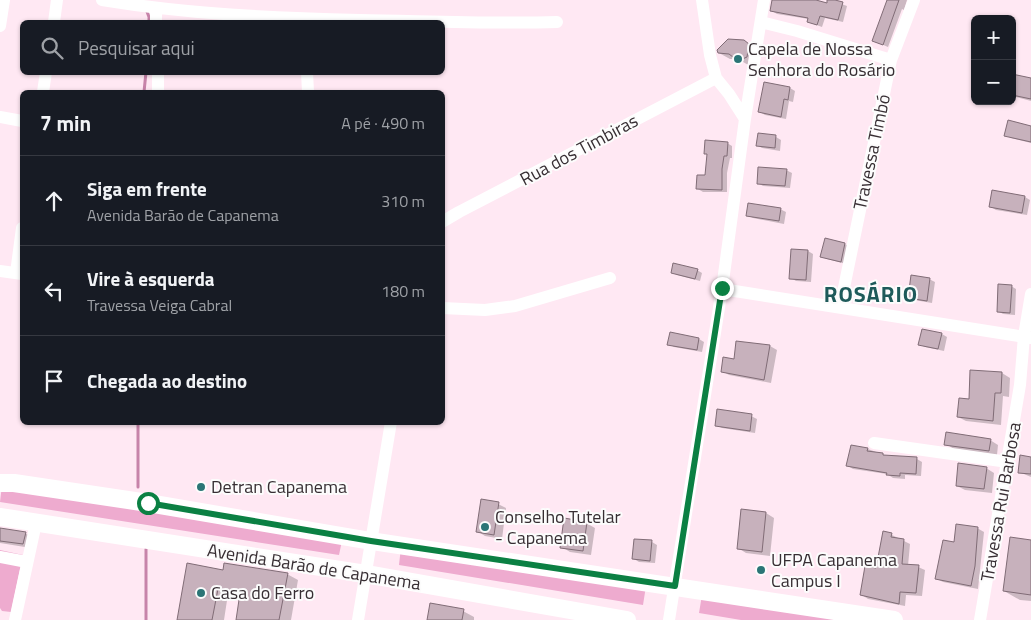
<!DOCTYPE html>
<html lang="pt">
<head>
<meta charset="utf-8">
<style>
  :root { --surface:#171b24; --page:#20242c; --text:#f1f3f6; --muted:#9ea1a6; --line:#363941 }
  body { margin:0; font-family:"Titillium Web",sans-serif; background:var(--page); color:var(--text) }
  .controls { position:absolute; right:15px; top:15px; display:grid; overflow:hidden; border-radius:8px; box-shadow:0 1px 4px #0004 }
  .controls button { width:45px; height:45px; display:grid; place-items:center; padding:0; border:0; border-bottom:1px solid var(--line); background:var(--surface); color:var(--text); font:25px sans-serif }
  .stop { position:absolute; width:15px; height:15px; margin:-11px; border:4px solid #0b8043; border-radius:50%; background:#fff }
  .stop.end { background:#0b8043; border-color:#fff; box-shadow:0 1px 5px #0008 }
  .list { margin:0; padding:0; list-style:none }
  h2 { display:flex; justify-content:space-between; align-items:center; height:65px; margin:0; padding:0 20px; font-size:21px }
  h2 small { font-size:16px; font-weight:400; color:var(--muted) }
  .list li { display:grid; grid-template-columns:32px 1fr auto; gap:15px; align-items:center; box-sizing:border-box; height:90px; padding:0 20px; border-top:1px solid var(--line) }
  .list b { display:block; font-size:19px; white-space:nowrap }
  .list p { margin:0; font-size:16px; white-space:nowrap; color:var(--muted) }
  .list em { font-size:16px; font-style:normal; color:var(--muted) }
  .icon { flex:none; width:28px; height:28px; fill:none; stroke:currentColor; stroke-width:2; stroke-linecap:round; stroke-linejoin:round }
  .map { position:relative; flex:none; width:1031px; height:620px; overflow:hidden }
  .search { position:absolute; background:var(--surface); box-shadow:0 1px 4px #0004; left:20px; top:20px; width:425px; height:55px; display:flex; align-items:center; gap:12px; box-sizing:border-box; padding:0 18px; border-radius:8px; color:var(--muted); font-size:19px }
  .panel { position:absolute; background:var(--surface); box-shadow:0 1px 4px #0004; left:20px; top:90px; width:425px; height:335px; border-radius:8px }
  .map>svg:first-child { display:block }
  .green { fill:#eeabcf }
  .shadow { fill:#0003 }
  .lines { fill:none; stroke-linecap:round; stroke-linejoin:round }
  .stream { stroke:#c783a9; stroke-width:3 }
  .building { fill:#c7b1bc; stroke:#806c76 }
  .street { stroke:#fff; stroke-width:12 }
  .secondary { stroke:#fff; stroke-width:18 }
  .route { stroke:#0b8043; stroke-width:6 }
  .poi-dot { fill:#2b7576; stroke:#fcfcfc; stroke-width:2 }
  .labels { text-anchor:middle; stroke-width:4; stroke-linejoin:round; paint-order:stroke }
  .poi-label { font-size:18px; fill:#372e33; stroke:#fcfcfc; text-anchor:start }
  .street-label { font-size:18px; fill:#372e33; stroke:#fcfcfc }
  .district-label { font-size:22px; font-weight:bold; letter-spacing:1px; fill:#1e5a5a; stroke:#fcfcfc }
</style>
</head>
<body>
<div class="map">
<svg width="1031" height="620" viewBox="0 0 1031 620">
  <rect width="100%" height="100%" fill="#ffe8f3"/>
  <path class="green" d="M2 485 343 536 339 555 0 502Z
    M401 547 646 586 643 605 399 565Z
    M0 550 23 555 11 612 2 611 0 608Z
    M702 595 854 620H741L699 613Z"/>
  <path class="shadow" d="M774 0H816L828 4 830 0 847 6 843 22 825 18 822 27 808 22 809 19 777 14 772 11Z
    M889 0H907L904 10 902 9 888 47 874 41Z
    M744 41 755 48 750 66 738 59H730L719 53Z
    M1012 75 1031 80V101L1012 96Z
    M790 88 795 91 793 102 789 101 786 119 765 115 760 112Z
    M1031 127V143L1011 138 1006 135Z
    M776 137 781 140 780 151 762 148 757 145Z
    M727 143 732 146V158H730L727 173V192H703L698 189 707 177 708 155 706 154Z
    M786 170 792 173 790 188 763 186 758 183Z
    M1025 197 1030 200 1027 215 996 210 991 207Z
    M780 209 786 212 784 224 753 218 747 215Z
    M845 244 850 247 846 264 827 259 822 256Z
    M808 251 813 254 811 282 796 281 791 278Z
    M697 270 702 273 700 281 677 275 672 272Z
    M929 279 935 282 932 303 914 300 909 297Z
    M1011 286 1016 289 1015 315 1003 314 998 311Z
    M671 333 699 339 704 342 702 352 674 347 669 344Z
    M942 334 947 337 944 351 925 347 919 344Z
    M737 342 770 346 777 350 771 383 729 375 722 371 735 360Z
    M1002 373 1010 378 1009 397 1003 396 1001 425 966 421 958 417 970 400Z
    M751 416 757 419 755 433 722 428 716 425Z
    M990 440 998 445 997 455 954 449 946 444Z
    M852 446 868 449 887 456 917 459 922 462 921 476 905 475V479L893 478 887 474 853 469 848 466Z
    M1031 458V477L1019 472Z
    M986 468 994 473 992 493 965 490 957 486Z
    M498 504 506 508 502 539 485 536 477 531Z
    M742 510 766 513 774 518 770 556 746 553 738 548Z
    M586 523 595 528 591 555 570 552 562 547Z
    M977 528 984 532 978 589 943 582 937 579 955 543Z
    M0 529 25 533 33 538 31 548 0 543Z
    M892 535 910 544 908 566 918 567 925 570 922 596 906 595 905 606 868 599 862 595 877 569Z
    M1031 541V601L1020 600 1004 591Z
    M652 542 657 545 655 563 639 562 634 559Z
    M224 572 287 574 298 580 291 620H237L241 596 228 594 224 620H178Z
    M463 611 474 617V620H428Z"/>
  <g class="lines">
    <path class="stream" d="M146 9 149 17V22
      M144 92 146 72
      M138 487V422
      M146 549V620"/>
  </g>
  <path class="building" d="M772 0H816L827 3V0H835L843 2 838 20 820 16 817 25 807 22 808 18 770 11Z
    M887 0H899L883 45 872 41Z
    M728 39 744 40 749 44 747 57 738 61 729 54 718 53 717 50Z
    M1012 74 1031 78V99L1012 95Z
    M764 82 790 87 788 100 784 99 781 117 758 112Z
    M1008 120 1031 126V142L1004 136Z
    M758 133 776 135 775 148 756 146Z
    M705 140 728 142 727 156H724L722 169V190L696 189 697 175H705L707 154H704Z
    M758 167 787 169 785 186 757 184Z
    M992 190 1025 196 1022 213 989 207Z
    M748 203 781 208 779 221 746 216Z
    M825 238 845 243 841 262 820 257Z
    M791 249 808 250 806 280 789 279Z
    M673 263 698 269 695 279 671 273Z
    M911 275 930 278 927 301 908 298Z
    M998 284 1012 285 1010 313 997 312Z
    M922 329 942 333 938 349 918 345Z
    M670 332 699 338 697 350 667 345Z
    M736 341 770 345 764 380 721 372 723 357 734 359Z
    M970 370 1002 372 1001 393H995L993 421 957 417 959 398 969 399Z
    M717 409 752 414 750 431 715 426Z
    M946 432 991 439 989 451 944 445Z
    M851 445 868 448 867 451 883 453V455L917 457 916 474 900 473V476L886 475 887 473 846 466Z
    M1020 455 1031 457V474L1018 473Z
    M958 463 987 467 984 489 956 486Z
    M481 499 499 502 494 535 476 532Z
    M741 509 766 512 762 552 737 549Z
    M564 518 587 522 583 551 560 548Z
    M956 524 978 527 975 566 971 586 935 579 943 540 954 542Z
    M0 528 26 532 23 544 0 541Z
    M883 531 892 533 891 537 904 539 902 564 919 565 916 593 900 592 899 604 860 595 865 566 876 568Z
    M1010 537 1031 540V595L1003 591Z
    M634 539 652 540 650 561 632 559Z
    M187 563 223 570 224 563 288 573 279 620H236L240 593 218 589 212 620H177Z
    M430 603 464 609 462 620H427Z"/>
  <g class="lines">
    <path class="street" d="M102 0C187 14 274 18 360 20 426 21 491 24 557 22
      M702 0 710 55 716 78 729 94 745 119
      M156 8V22
      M54 22 57 0
      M761 22 797 31 891 60
      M0 26 4 0
      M158 72V92
      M307 72 308 92
      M43 92 46 72
      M0 117 22 121
      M442 222 459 212 716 78
      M0 271 22 274
      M16 273 22 228
      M722 289 1031 338
      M840 307 891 60 914 0
      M442 308 485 310 515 306 610 278
      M874 443 1008 462
      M0 557 27 562
      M15 620 36 523
      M358 620 391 422
      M669 620 722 289 745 119 764 0
      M980 620 1020 385 1024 336 1031 294"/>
    <path class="secondary" d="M0 483H14L148 503 371 541 894 620
      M0 517 366 574 627 620"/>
  </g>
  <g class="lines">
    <path class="route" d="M148 503 371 541 675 586 722 288"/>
  </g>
  <g class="poi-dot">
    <circle cx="738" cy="59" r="5"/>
    <circle cx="201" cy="487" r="5"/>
    <circle cx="485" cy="527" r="5"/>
    <circle cx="761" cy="570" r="5"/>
    <circle cx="201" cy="593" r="5"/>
  </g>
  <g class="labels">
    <g class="poi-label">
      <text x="748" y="55">Capela de Nossa<tspan x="748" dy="21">Senhora do Rosário</tspan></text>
      <text x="211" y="493">Detran Capanema</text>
      <text x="495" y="523">Conselho Tutelar<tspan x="495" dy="21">- Capanema</tspan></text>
      <text x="771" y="566">UFPA Capanema<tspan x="771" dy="21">Campus I</tspan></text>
      <text x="211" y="599">Casa do Ferro</text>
    </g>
    <g class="street-label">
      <text transform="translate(579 150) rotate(-28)" y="6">Rua dos Timbiras</text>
      <text transform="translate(872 152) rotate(-78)" y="6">Travessa Timbó</text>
      <text transform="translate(1001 502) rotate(-80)" y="6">Travessa Rui Barbosa</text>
      <text transform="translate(314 567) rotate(9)" y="6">Avenida Barão de Capanema</text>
    </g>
    <g class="district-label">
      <text x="871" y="302">ROSÁRIO</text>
    </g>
  </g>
</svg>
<div class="controls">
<button>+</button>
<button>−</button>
</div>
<div class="stop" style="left:148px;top:503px"></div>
<div class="stop end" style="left:722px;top:288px"></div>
<div class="search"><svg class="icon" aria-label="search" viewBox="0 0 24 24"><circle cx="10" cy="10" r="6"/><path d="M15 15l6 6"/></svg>Pesquisar aqui</div>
<section class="panel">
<h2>7 min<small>A pé · 490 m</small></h2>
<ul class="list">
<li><svg class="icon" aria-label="ahead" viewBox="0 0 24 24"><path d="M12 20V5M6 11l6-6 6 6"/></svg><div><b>Siga em frente</b><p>Avenida Barão de Capanema</p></div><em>310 m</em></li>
<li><svg class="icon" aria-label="left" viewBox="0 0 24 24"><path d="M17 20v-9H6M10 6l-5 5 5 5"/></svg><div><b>Vire à esquerda</b><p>Travessa Veiga Cabral</p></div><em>180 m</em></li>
<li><svg class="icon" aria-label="arrive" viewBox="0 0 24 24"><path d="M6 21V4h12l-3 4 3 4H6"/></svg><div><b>Chegada ao destino</b></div></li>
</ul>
</section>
</div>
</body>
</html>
